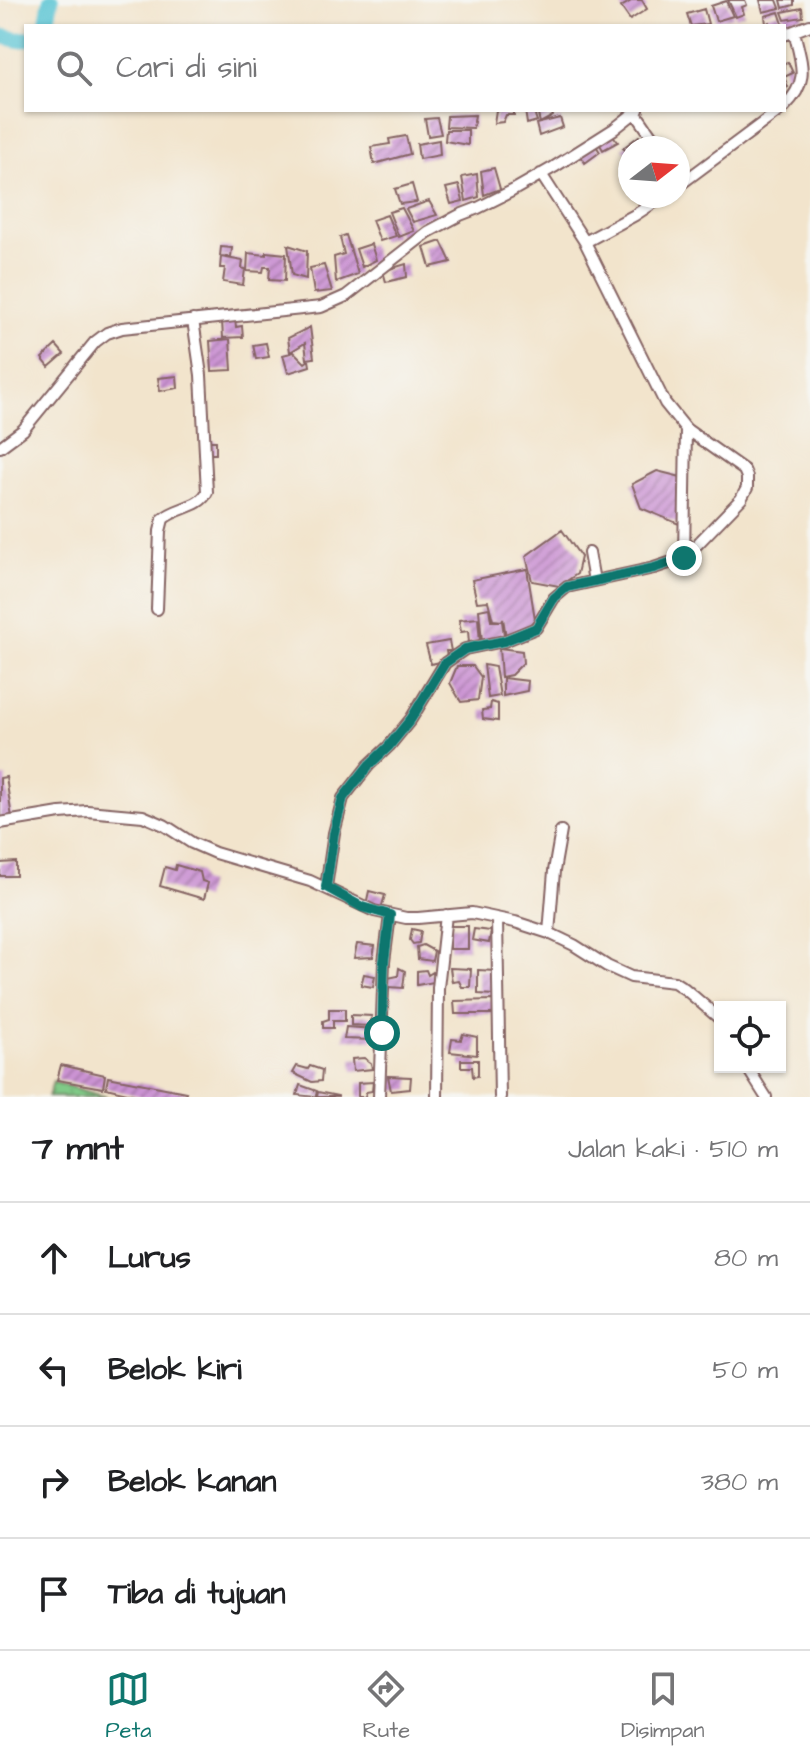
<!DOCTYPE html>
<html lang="id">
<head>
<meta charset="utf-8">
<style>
  :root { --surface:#fff; --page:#f6f6f6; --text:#202124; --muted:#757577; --line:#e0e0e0; --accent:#0f766e }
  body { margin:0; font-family:"Architects Daughter",sans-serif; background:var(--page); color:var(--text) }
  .controls { position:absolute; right:24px; bottom:24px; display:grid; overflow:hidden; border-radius:0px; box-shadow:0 2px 6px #0004 }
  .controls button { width:72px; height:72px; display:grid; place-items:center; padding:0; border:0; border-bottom:2px solid var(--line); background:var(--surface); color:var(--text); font:40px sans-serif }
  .compass { position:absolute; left:618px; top:136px; width:72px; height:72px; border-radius:50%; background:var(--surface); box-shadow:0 2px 6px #0004; rotate:73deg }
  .stop { position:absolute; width:24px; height:24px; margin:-18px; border:6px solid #0f766e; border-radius:50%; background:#fff }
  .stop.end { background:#0f766e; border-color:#fff; box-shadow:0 2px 8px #0008 }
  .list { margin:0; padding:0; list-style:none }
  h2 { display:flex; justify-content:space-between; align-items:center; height:104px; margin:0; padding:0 32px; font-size:34px }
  h2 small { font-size:26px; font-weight:400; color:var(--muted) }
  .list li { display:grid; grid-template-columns:52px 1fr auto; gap:24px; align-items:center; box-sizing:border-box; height:112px; padding:0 32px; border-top:2px solid var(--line) }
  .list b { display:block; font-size:30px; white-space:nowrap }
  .list em { font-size:26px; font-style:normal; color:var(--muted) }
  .icon { flex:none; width:44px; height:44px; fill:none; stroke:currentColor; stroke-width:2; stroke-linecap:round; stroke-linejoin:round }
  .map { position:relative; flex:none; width:810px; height:1097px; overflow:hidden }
  .search { position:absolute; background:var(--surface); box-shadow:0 2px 6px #0004; left:24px; right:24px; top:24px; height:88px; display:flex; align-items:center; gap:20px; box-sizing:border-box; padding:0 28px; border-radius:0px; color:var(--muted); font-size:30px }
  .sheet { height:552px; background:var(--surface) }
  nav { display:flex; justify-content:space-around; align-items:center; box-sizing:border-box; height:112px; border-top:2px solid var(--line); background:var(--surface); font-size:22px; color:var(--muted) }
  nav a { display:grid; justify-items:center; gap:4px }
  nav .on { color:var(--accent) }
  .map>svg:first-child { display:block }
  .grass { fill:url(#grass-dots); stroke:#657459; stroke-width:2 }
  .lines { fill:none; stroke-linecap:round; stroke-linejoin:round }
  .river { stroke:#5ac5d4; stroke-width:16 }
  .building { fill:url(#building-hatch) }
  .minor-casing { stroke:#856463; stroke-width:14 }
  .minor { stroke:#fff; stroke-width:10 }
  .route { stroke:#0f766e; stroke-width:10 }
</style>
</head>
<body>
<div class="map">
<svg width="810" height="1097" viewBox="0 0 810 1097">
  <defs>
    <pattern id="grass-dots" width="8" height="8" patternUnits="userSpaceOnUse" patternTransform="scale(2)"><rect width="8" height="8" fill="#80ca87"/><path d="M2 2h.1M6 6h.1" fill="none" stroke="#70ad75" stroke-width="1.8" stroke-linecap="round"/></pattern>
    <pattern id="building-hatch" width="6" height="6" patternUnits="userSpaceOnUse" patternTransform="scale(2)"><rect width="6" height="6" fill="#cb93d3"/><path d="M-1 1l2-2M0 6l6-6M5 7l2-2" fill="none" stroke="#a777ab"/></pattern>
  </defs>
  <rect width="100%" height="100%" fill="#f6f6f2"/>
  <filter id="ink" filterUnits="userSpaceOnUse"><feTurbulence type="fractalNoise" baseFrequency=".0125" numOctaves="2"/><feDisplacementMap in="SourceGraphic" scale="16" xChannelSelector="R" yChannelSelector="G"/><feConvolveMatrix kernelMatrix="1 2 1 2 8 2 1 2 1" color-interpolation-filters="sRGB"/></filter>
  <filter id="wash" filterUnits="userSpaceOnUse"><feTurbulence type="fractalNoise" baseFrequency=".006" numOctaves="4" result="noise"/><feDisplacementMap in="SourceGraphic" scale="32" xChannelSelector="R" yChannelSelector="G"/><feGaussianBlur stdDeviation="1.8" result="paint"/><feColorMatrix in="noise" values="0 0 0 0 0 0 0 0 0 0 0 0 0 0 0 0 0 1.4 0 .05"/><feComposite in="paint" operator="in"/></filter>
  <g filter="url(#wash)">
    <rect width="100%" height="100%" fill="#f2e4cc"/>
    <path class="grass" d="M53 1082 107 1097H48Z"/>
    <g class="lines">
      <path class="river" d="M46 26 51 0
        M0 36 19 40 26 39"/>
    </g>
    <g id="blocks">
      <path class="building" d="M633 0H642L647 9 630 20 621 7Z
        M728 0H745L747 5 742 7 744 14 736 17Z
        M760 0H777L780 8 763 12Z
        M781 0H794V5L783 8Z
        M726 1 733 16 716 21 711 6Z
        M802 8 803 17 785 20 782 12Z
        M704 9 708 24 691 26 687 14Z
        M779 12 783 24 772 26 770 22 766 24 765 16Z
        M788 62 793 73 784 77 788 87 784 89V63Z
        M496 110H514V115H506L503 122 494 123Z
        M525 110H533L537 121 527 124Z
        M537 110H551L553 116 540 123 560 118 563 127 539 136 536 124 540 123Z
        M475 115 473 128 446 127 447 116Z
        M437 118 441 134 428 136 425 119Z
        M446 130H468V145L445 141Z
        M612 134 618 142 603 150 598 141Z
        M406 136 410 154 374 164 371 147 390 144 389 139Z
        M639 136 645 144 641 148H630V155L623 148Z
        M439 140 440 155 419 159 417 144Z
        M595 144 600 152 585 163 580 154Z
        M494 168 500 189 484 195 481 171Z
        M477 174 479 197 466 201 462 177Z
        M412 184 417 202 400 204 395 189Z
        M459 185 463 201 451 204 446 188Z
        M429 201 437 215 413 222 406 209Z
        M402 208 414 231 399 237 389 212Z
        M387 215 396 236 380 241 372 220Z
        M346 235 358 274 336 282 334 257 344 254 340 237Z
        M441 241 451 262 430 267 424 247Z
        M371 244 376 260 362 267 356 249Z
        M288 245 307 251 306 279 292 275Z
        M221 247 232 248 231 257 220 256Z
        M266 252 286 254 285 281 269 280 270 267H264L263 272 247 271 248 253 266 255Z
        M221 257 243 261 242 268 245 269 243 285 223 282 225 268H220Z
        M406 264 407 277 386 282 383 271Z
        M324 265 332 291 314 293 310 268Z
        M235 320 236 327 242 326 243 337 223 338 222 321Z
        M310 327 314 358 307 359 305 343 290 352 288 338Z
        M230 339 232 370 212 371 210 341Z
        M266 343 269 357 256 359 253 345Z
        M56 345 64 354 49 367 42 358Z
        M294 352 305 363 309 360 310 366 288 373 283 355Z
        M177 376 178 388 160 391 158 378Z
        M207 441H216V454H207Z
        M657 471 681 477 679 524 641 508 632 484Z
        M562 530 581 557 577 574 559 586 532 581 526 556Z
        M527 569 535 619 527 628 506 637 503 618 502 621 493 620 488 601 477 602 472 580Z
        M489 608 491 621H502L504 635 498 638 482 641 479 610Z
        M478 618 480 642 469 643 468 631 461 632 459 620Z
        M449 641 451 651H446L447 657 444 661 431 664 426 645Z
        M499 648 522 651 523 663 511 675 501 677Z
        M484 665 495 667 500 696 488 698Z
        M457 666H473L481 677 478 700 461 702 450 683Z
        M503 678 528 681 527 691 503 696Z
        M491 702 498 704V721L483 719 482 710 490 709Z
        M6 777 12 818 0 819V778Z
        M16 862V876H0V863Z
        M176 865 200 872 202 881 208 883 204 899 160 886 165 867 175 870Z
        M369 891 385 895 381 909 366 905Z
        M450 926H468V949H450Z
        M412 929 421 931 419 943 413 944 410 940Z
        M474 929 491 931 489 943 472 940Z
        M357 944 375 946 373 957 354 958Z
        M423 945 434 951 432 961 418 959 417 947Z
        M399 968 405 971 403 988 389 987 388 978 398 976Z
        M450 968 471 969 470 987H462L459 981 452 982Z
        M426 970 428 975 433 972 434 982 417 985V971Z
        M478 970 495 971 494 995 478 994Z
        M364 974 375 976 373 987 361 985Z
        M494 1000V1014H455L454 1001Z
        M329 1009H345V1021H333V1028H323V1021L329 1019Z
        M351 1015 372 1016 370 1026 351 1025Z
        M346 1027 374 1029 372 1040 344 1039Z
        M463 1034 477 1037V1055L450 1052 452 1039 461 1040Z
        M364 1058 371 1063 372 1069 353 1071 352 1059Z
        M461 1060H478V1076L473 1077 472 1067H461Z
        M61 1065 105 1075 103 1088 57 1080Z
        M297 1066 308 1069 310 1066 322 1070 321 1081 312 1082 293 1073Z
        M388 1076 411 1077 410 1089 391 1091Z
        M108 1077 186 1092 184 1097H144L106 1088Z
        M373 1082 372 1091 366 1092 365 1097H358V1083Z
        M300 1085 317 1091 315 1097 297 1095Z
        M318 1092 338 1096V1097H317Z"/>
    </g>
  </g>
  <g filter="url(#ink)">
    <use href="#blocks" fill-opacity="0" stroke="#856463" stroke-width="2"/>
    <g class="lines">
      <defs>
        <path id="minor" d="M784 35 810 25
          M784 107C810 81 802 66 794 31
          M635 112 660 148
          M678 186 780 110
          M585 242 635 215 664 196
          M0 447 23 430 95 342 107 333 122 328 321 307 346 296 428 232 460 215 478 208 512 191 554 167 614 129 638 110
          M589 553 594 581
          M684 558 686 429
          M157 609 160 531 163 519C176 507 200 508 207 492L201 375 193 320
          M0 823 60 813 87 811 143 816 164 825 192 843 215 853 310 881 374 911 406 918H418L472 913 515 922 549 933 574 945 607 966 631 977 674 982 685 989 720 1019
          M326 887 334 833 343 798 369 765 389 746 411 719 445 663 465 649 504 641 536 628 554 598 567 587 654 568 684 558 741 499 747 488V477L744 470 686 429 665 403 585 242 541 174
          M497 919 500 1097
          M549 933 554 871 561 831
          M747 1067 766 1097
          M379 1097 384 962 390 915
          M437 1097 438 988 446 915"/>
      </defs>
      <use href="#minor" class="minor-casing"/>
      <use href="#minor" class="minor"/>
    </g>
  </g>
  <g class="lines" filter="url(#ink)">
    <path class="route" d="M382 1033 384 962 390 915 362 907 326 887 334 833 343 798 369 765 389 746 411 719 445 663 465 649 504 641 536 628 554 598 567 587 654 568 684 558"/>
  </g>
</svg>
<div class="controls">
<button><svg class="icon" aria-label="locate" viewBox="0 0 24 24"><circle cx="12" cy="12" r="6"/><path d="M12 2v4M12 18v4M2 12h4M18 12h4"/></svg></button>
</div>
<svg class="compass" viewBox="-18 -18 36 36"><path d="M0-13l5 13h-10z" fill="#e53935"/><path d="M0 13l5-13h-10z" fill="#757577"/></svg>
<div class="stop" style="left:382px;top:1033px"></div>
<div class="stop end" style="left:684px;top:558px"></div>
<div class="search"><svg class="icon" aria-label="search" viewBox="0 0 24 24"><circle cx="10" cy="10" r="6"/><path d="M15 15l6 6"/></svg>Cari di sini</div>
</div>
<section class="sheet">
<h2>7 mnt<small>Jalan kaki · 510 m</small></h2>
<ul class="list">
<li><svg class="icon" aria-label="ahead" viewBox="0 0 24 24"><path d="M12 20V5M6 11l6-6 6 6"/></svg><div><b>Lurus</b></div><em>80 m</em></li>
<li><svg class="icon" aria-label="left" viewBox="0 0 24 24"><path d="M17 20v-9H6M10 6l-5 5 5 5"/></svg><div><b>Belok kiri</b></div><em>50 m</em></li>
<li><svg class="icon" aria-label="right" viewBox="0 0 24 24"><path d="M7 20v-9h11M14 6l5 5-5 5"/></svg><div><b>Belok kanan</b></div><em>380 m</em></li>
<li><svg class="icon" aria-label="arrive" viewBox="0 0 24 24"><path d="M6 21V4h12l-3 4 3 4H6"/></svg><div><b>Tiba di tujuan</b></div></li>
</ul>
</section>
<nav>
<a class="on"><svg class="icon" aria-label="map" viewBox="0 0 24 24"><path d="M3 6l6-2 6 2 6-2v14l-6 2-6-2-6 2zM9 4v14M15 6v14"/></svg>Peta</a>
<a><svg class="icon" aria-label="directions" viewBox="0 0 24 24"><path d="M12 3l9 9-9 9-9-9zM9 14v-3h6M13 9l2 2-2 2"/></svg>Rute</a>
<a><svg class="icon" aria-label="saved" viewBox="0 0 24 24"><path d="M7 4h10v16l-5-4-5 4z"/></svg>Disimpan</a>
</nav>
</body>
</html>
